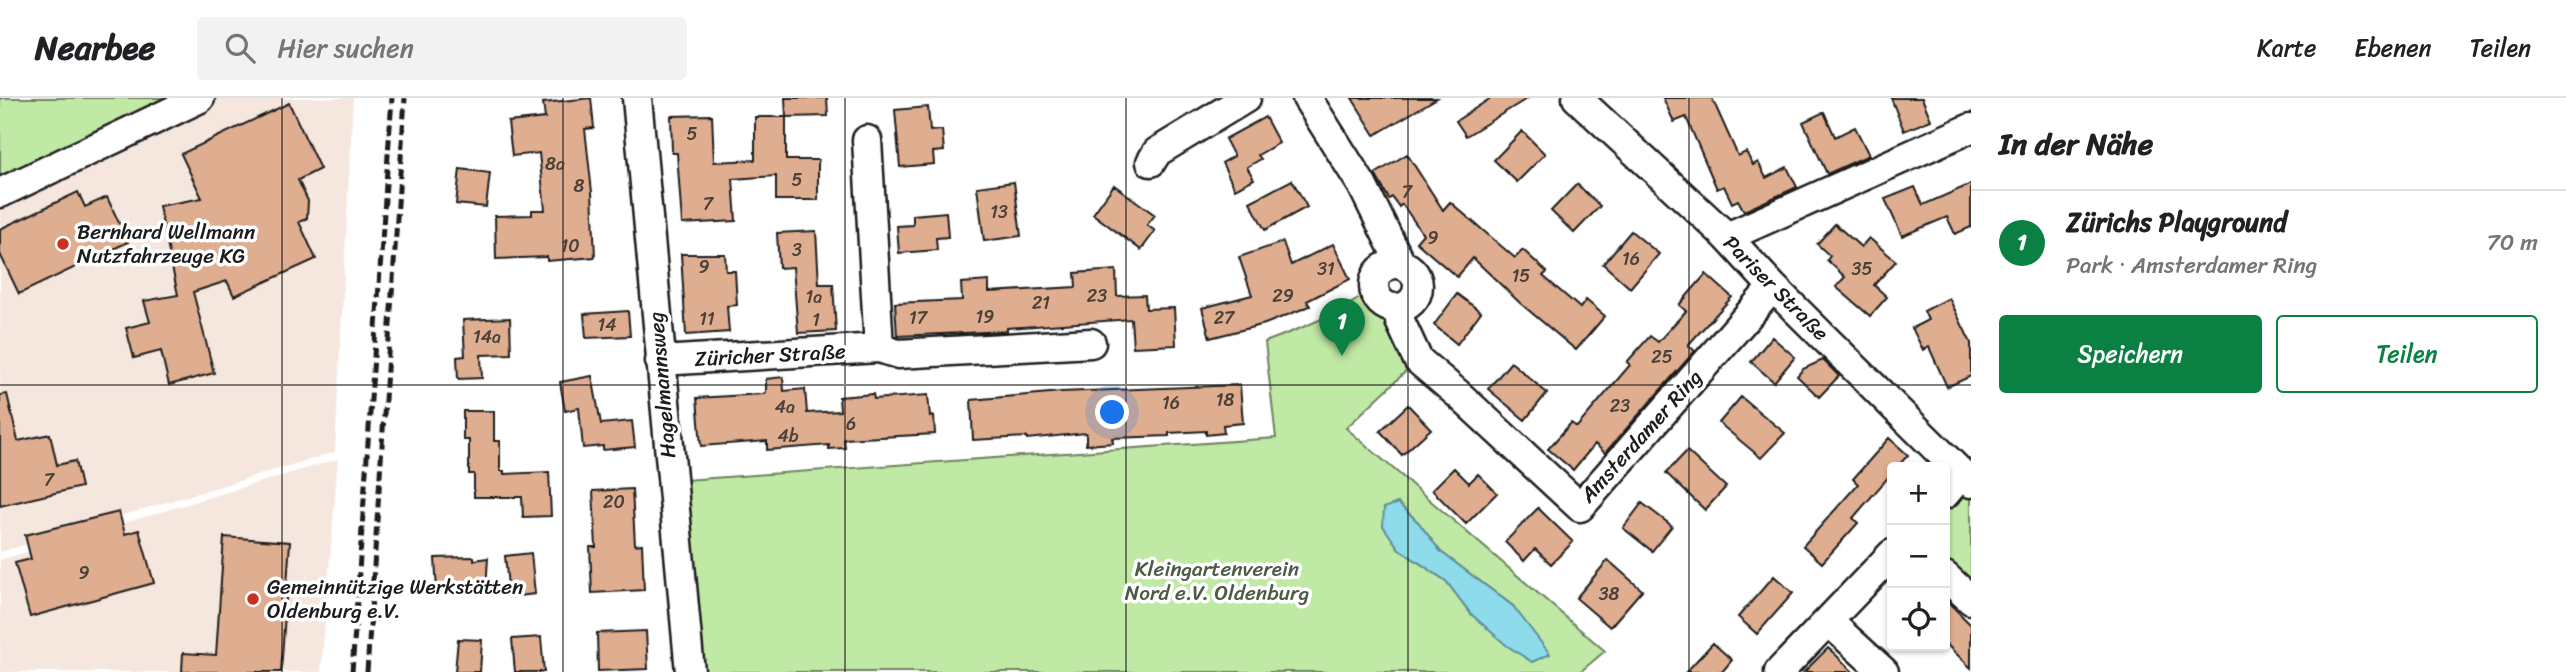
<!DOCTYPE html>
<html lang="de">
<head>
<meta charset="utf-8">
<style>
  :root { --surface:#fff; --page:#f2f2f2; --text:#202124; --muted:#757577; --line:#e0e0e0; --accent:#0b8043 }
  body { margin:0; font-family:Sriracha,sans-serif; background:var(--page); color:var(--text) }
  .controls { position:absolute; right:21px; bottom:21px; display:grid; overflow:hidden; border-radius:7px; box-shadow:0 2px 5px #0004 }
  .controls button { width:63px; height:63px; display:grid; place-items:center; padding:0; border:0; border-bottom:2px solid var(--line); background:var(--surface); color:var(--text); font:35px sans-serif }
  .you { position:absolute; left:1113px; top:315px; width:24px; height:24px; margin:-18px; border:5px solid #fff; border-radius:50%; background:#1a73e8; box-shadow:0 0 0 10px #1a73e833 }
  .badge { display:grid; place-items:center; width:46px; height:46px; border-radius:50%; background:var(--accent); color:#fff; font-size:23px; font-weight:700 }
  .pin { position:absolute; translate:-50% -58px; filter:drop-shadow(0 2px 4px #0008) }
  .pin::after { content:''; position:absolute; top:37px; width:24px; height:21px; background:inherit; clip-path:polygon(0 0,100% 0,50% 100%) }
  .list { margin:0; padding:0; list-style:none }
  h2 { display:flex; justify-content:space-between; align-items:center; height:91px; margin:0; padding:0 28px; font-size:30px }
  h2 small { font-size:23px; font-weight:400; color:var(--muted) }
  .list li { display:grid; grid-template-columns:46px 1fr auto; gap:21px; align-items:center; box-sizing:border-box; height:105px; padding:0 28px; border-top:2px solid var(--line) }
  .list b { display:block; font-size:26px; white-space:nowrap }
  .list p { margin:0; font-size:23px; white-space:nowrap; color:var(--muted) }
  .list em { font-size:23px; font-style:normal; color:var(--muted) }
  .actions { display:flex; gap:14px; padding:21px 28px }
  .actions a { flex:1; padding:16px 0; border:2px solid var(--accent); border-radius:7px; text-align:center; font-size:24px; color:var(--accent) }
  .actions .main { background:var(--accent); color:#fff }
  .icon { flex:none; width:38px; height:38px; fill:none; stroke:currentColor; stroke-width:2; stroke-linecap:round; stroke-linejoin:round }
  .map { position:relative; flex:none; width:1971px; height:574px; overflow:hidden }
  header { display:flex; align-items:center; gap:42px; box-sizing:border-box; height:98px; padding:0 35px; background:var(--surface); border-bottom:2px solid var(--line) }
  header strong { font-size:33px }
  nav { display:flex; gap:38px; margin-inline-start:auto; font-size:24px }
  .search { width:490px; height:63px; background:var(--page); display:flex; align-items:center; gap:18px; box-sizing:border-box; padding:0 24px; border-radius:7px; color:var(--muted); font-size:26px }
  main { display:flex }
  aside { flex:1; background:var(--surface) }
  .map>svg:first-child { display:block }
  .built { fill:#f5e7de }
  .green { fill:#c0e9a5; stroke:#6e8260; stroke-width:2; fill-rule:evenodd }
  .water { fill:#8ddbeb; stroke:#608f98; stroke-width:2 }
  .building { fill:#dfae91; stroke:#1c1c1c; stroke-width:2 }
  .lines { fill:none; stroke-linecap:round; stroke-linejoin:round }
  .minor-casing { stroke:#1c1c1c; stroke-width:33 }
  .minor { stroke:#fff; stroke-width:28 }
  .rail { stroke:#1c1c1c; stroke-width:5; stroke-dasharray:10 5; stroke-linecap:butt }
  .grid { fill:none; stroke:#1c1c1c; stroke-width:2; stroke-opacity:0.55 }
  .poi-dot { fill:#c8321e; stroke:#fff; stroke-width:2.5 }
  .labels { text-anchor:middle; stroke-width:7; stroke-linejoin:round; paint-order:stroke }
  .number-label { font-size:18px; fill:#4d4039 }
  .poi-label { font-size:21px; fill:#1c1c1c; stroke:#fff; text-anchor:start }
  .street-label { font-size:21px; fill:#1c1c1c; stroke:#fff }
  .park-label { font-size:21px; fill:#4d5a45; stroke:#fff }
</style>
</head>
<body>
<header>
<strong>Nearbee</strong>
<div class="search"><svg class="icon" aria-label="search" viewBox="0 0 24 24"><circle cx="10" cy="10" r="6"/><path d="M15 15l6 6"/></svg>Hier suchen</div>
<nav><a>Karte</a><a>Ebenen</a><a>Teilen</a></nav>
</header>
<main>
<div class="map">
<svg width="1971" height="574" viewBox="0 0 1971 574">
  <rect width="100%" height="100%" fill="#fff"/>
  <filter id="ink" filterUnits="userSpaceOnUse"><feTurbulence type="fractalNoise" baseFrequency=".0143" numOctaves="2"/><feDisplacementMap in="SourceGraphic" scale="14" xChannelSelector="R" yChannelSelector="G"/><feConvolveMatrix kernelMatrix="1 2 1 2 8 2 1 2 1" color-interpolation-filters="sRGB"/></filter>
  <g filter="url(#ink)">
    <path class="built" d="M200 0H353L335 354 0 454V95Z
      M338 361 321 574H0V462Z"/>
    <path class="green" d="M0 0H186L0 87Z
      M1373 191 1380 204 1392 210 1418 262 1346 330 1605 553 1580 574H689L671 383 1276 340 1265 244C1303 230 1340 215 1373 191ZM1398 405 1418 424 1441 454 1513 508 1471 516 1446 483 1399 451 1384 410Z
      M1971 386V502L1945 478V396Z"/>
    <path class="water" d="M1398 405 1418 424 1441 454 1513 508 1550 556 1532 564 1506 547 1471 516 1446 483 1399 451 1383 428 1384 410Z"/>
    <path class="building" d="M591 0 594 30 585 31 592 94 595 159 547 163V159L496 161 495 118 532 117V112H545L539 55 512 58 508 24 545 20 543 5Z
      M785 0H827L828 18 786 19Z
      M1352 0H1437L1375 37Z
      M1491 0H1528L1466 38 1456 23Z
      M1663 0H1712L1738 58 1746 54 1753 67 1758 64 1766 80 1787 69 1797 89 1744 113 1738 102 1732 105 1724 88 1717 91 1686 19 1674 24Z
      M1891 0H1922L1931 22 1904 33Z
      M289 5 320 71 298 82 308 103 307 120 299 124 316 161 234 198 227 183 193 194 214 275 169 287 161 253 134 260 126 230 150 224 144 203 178 197 159 108 202 100 181 56Z
      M928 9 930 33 942 32 944 53 933 54 934 66 900 69 895 12Z
      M1824 14 1835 39 1855 29 1869 57 1827 76 1803 24Z
      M712 17 714 64 755 62V19H786V62H818V102H776V78L733 81 736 123 682 126 677 55H672L671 18Z
      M1265 19 1279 45 1258 57 1261 61 1247 69 1254 81 1235 91 1222 65 1234 58 1225 41Z
      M1522 33 1545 56 1517 84 1494 62Z
      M1407 56 1443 112 1450 104 1515 160 1523 152 1547 174 1543 178 1580 210 1586 202 1605 218 1576 252 1520 205 1473 160 1457 179 1416 144 1423 136 1402 106 1399 109 1392 99 1389 101 1375 76Z
      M460 71 490 75 486 109 456 106Z
      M1292 82 1307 109 1265 132 1250 104Z
      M1014 84 1021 138 984 143 977 89Z
      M1577 86 1600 108 1574 135 1551 113Z
      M1971 86V129L1955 136 1947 119 1902 138 1885 101 1915 89 1923 107Z
      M1114 87 1155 117 1147 127 1155 133 1141 152 1093 116Z
      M78 94 85 109 107 99 128 144 19 196 0 156V131Z
      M946 114 948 139 936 140 937 152 899 155 897 128 913 127V117Z
      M1835 126 1861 149 1869 140 1896 163 1874 187 1887 199 1870 218 1836 189 1845 179 1827 162 1830 158 1817 146Z
      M816 133 819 186H833L836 233 798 235 793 169 779 170 777 135Z
      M1631 133 1659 156 1630 190 1603 166Z
      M1283 144 1291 167 1333 146 1350 181 1307 203 1310 208 1265 226 1210 240 1202 210 1252 197 1239 159Z
      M681 156H725L726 173H735L737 207 727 208 729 234 686 237Z
      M1116 172 1117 198 1145 197 1146 211 1174 210 1176 247 1133 249 1131 221 1007 230V233L897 238 895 205 962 202 961 185 989 183V194L1076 189 1075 175Z
      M1706 176 1732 199 1688 247 1695 253 1605 355 1595 346 1573 372 1548 351 1571 325 1577 329 1630 267 1627 264 1650 238 1658 244 1686 213 1679 207Z
      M1457 196 1481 214 1457 246 1434 227Z
      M1949 200 1971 245V278L1947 289 1929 249 1923 252 1912 230 1928 222 1924 213Z
      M628 213 630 238 586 240 584 216Z
      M510 220 511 256 481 257 482 280 458 281 457 259 465 258 463 222Z
      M1772 239 1795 259 1774 284 1751 264Z
      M1823 262 1839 278 1819 299 1797 278 1803 271Z
      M1511 264 1547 295 1525 322 1488 291Z
      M592 278 601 326 632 323 635 349 603 352V348L583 350 579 310 565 313 560 284Z
      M783 279 784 293 805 291 807 315 840 313 839 299 873 296 874 301 928 297 930 319 934 318 935 336 844 341 845 350 829 351V347L767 352V343L701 348 697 300 763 296 766 294V281Z
      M1240 287 1243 325 1223 327 1224 335 1206 337V333L1169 335V338L1112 340 1113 345 1086 347V335L1027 341V339L973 342 971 302 1061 294Z
      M7 296 18 343 50 336 57 367 75 363 81 389 0 408V297Z
      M1741 299 1785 335 1761 360 1719 325Z
      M1408 307 1431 331 1402 357 1380 333Z
      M463 313H494V343H500V373H504V376L549 374 551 418 523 419 522 399H474V376H469V342H463Z
      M1889 340 1908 357 1897 369H1892V375L1853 420 1858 425 1822 465 1803 448 1858 386 1853 381Z
      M1687 353 1726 389 1705 412 1666 375Z
      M1454 370 1469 385 1478 376 1497 395 1466 426 1432 392Z
      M632 391 635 447 642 446 644 492 592 495 590 449H596L593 393Z
      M1642 405 1672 428 1652 453 1623 430Z
      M1538 410 1573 444 1551 466 1535 451 1524 463 1505 444Z
      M119 414 125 436 139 432 154 485 30 519 15 465 31 461 25 437Z
      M224 439 290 444 281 574H182L183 555 216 557Z
      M531 455 535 496 509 499 505 458Z
      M474 459V462L488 460 486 491 437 493 435 460Z
      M1608 462 1642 492 1610 529 1576 500Z
      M1774 478 1793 495 1757 536 1738 519Z
      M1945 501 1971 527V570L1945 545Z
      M646 533 648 571 598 573 597 535Z
      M541 539 544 574H515L512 541Z
      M458 541 482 542 480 574H455Z
      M1713 545 1732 562 1722 574H1686Z
      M1828 550 1836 557 1853 574H1804Z"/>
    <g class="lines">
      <defs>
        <path id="minor" d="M637 0 690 574
          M1307 0 1362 87 1401 166
          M1577 0 1727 139 1773 189 1971 385
          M867 42 879 250
          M1151 64 1157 54 1246 0
          M0 95 200 0
          M1727 139 1971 30
          M1374 188a22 22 0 1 1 44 0a22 22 0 1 1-44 0Z
          M1400 210V223L1418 262 1458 296 1580 409 1773 189
          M660 263 879 250 898 256 1091 245
          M1945 396 1962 376
          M1945 478 1971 502
          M1828 523 1884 574
          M1779 574 1892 456"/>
      </defs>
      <use href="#minor" class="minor-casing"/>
      <use href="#minor" class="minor"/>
      <path class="rail" d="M352 574 392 0
        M367 574 405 0"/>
    </g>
  </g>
  <path class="grid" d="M282 0V574M563 0V574M845 0V574M1126 0V574M1408 0V574M1689 0V574M0 287H1971"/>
  <g class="poi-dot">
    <circle cx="63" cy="146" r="7"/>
    <circle cx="253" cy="501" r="7"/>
  </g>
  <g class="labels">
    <g class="number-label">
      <text x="692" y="42">5</text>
      <text x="555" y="72">8a</text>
      <text x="797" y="88">5</text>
      <text x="579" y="94">8</text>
      <text x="1407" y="100">7</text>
      <text x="708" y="112">7</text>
      <text x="999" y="120">13</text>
      <text x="1433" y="146">9</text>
      <text x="570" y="154">10</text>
      <text x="797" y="158">3</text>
      <text x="1631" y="167">16</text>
      <text x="704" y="175">9</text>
      <text x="1326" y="177">31</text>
      <text x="1862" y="177">35</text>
      <text x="1521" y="184">15</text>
      <text x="1097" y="204">23</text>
      <text x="1283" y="204">29</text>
      <text x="814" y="205">1a</text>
      <text x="1041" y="211">21</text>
      <text x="985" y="225">19</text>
      <text x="918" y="226">17</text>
      <text x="1224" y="226">27</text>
      <text x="707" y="227">11</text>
      <text x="816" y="228">1</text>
      <text x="607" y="233">14</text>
      <text x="487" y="245">14a</text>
      <text x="1662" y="265">25</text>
      <text x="1225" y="308">18</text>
      <text x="1171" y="311">16</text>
      <text x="1620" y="314">23</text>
      <text x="785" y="315">4a</text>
      <text x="851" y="332">6</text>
      <text x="788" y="344">4b</text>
      <text x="49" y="388">7</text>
      <text x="614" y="410">20</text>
      <text x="84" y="481">9</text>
      <text x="1609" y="502">38</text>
    </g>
    <g class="poi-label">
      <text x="77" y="141">Bernhard Wellmann<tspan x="77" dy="24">Nutzfahrzeuge KG</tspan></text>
      <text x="267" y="496">Gemeinnützige Werkstätten<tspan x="267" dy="24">Oldenburg e.V.</tspan></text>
    </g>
    <g class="street-label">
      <text transform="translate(1776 190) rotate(45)" y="7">Pariser Straße</text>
      <text transform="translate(770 257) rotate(-3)" y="7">Züricher Straße</text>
      <text transform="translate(662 287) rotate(-95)" y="7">Hagelmannsweg</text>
      <text transform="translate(1641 338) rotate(-48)" y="7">Amsterdamer Ring</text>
    </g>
    <g class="park-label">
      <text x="1217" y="478">Kleingartenverein<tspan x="1217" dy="24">Nord e.V. Oldenburg</tspan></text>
    </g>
  </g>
</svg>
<div class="controls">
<button>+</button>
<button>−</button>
<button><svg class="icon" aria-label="locate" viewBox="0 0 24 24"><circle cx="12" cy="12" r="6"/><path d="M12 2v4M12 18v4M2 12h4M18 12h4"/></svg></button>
</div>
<div class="you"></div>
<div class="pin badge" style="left:1342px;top:258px">1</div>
</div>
<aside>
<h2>In der Nähe<small></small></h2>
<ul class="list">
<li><span class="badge">1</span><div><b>Zürichs Playground</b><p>Park · Amsterdamer Ring</p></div><em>70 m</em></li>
</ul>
<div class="actions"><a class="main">Speichern</a><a>Teilen</a></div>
</aside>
</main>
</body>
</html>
